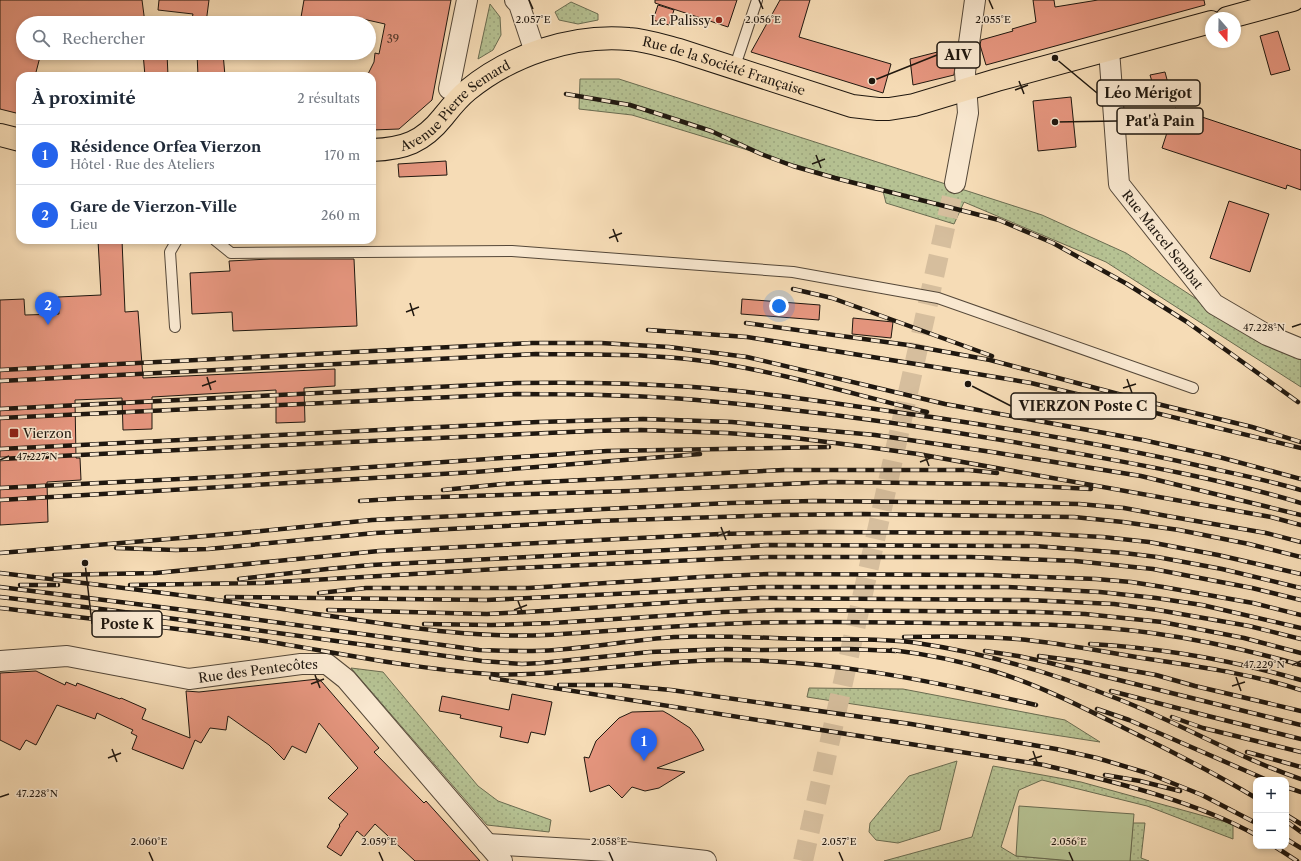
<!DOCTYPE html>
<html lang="fr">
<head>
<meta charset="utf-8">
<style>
  :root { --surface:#fff; --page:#f6f6f7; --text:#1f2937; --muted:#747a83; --line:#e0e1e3; --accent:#2563eb }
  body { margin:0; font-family:"Libre Caslon Text",serif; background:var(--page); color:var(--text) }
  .controls { position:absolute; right:12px; bottom:12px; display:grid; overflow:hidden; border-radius:8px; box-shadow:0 2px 6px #0003 }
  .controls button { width:36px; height:36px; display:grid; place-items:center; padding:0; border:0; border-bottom:1px solid var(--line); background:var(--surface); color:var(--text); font:20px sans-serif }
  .compass { position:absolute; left:1205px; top:12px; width:36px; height:36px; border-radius:50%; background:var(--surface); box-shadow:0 2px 6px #0003; rotate:160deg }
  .you { position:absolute; left:779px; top:306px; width:14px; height:14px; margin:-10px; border:3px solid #fff; border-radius:50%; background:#1a73e8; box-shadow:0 0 0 6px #1a73e833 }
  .badge { display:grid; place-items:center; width:26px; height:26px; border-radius:50%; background:var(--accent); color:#fff; font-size:13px; font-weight:700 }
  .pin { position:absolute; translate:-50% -33px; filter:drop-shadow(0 1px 2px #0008) }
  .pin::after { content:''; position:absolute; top:21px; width:14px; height:12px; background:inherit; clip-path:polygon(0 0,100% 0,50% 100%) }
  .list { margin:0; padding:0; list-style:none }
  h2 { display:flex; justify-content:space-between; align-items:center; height:52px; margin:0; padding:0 16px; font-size:17px }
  h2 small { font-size:13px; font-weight:400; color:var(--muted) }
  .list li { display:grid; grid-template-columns:26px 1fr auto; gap:12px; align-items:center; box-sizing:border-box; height:60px; padding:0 16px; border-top:1px solid var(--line) }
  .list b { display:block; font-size:15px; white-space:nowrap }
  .list p { margin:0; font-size:13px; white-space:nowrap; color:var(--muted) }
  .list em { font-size:13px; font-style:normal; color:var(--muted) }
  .icon { flex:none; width:22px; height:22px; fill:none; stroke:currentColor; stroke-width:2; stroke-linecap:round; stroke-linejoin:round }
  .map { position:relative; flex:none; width:1301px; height:861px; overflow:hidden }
  .search { position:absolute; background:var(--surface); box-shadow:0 2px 6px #0003; left:16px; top:16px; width:360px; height:44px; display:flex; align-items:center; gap:10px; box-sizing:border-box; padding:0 14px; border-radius:22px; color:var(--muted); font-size:15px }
  .panel { position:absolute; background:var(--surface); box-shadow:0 2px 6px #0003; left:16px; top:72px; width:360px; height:172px; border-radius:12px }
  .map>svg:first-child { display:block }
  .grass { fill:url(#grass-dots); stroke:#6a6c51 }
  .pitch { fill:#b6c293; stroke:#6a6c51 }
  .building { fill:#e6967f; stroke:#1f170f }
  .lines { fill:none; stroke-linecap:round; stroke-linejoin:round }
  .street-tunnel { stroke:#d6be9d; stroke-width:20; stroke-dasharray:20 10; stroke-linecap:butt }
  .lane-casing { stroke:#554839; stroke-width:12 }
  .street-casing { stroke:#554839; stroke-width:22 }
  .primary-casing { stroke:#1f170f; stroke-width:24 }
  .lane { stroke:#f9e8d0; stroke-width:10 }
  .street { stroke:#f9e8d0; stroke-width:20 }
  .primary { stroke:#f6dcb6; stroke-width:22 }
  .rail-casing { stroke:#1f170f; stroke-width:4.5 }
  .rail { stroke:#f9e8d0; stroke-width:3; stroke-dasharray:9; stroke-linecap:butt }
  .ticks { fill:none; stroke:#1f170f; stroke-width:1.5 }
  .poi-dot { fill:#8f2418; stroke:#f9e8d0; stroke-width:1.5 }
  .labels { text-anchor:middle; stroke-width:3; stroke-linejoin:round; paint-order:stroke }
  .number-label { font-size:11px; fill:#51372b }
  .poi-label { font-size:13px; fill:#1f170f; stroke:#f9e8d0; text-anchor:end }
  .street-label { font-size:13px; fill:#1f170f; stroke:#f9e8d0 }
  .ticks-label { font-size:10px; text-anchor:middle; fill:#1f170f; stroke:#f9e8d0; stroke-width:3; stroke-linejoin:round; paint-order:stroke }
  .leader { fill:none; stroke:#1f170f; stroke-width:1.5 }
  .callout-dot { fill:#1f170f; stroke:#f9e8d0; stroke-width:1.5 }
  .callout { fill:#f9e8d0; stroke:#1f170f; stroke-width:1.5 }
  .callout-label { font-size:14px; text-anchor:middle; font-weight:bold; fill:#1f170f }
</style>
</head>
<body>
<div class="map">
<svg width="1301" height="861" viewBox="0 0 1301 861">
  <defs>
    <pattern id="grass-dots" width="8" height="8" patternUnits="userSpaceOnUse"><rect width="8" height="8" fill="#b6c293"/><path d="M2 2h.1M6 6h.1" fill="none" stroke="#9ca67e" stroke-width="1.8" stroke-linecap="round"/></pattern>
  </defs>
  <rect width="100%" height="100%" fill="#f6dcb6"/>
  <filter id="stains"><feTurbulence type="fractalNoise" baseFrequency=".005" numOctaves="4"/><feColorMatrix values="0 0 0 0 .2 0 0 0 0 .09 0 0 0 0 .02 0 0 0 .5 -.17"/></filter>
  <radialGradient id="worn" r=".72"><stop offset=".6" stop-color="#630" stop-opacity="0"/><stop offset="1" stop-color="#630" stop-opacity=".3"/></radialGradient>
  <path class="grass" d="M571 2 598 14V20L578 24 559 20 555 12Z
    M490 4 500 17 501 35 493 50 478 59Z
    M580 79H619L1042 215 1126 253 1198 300 1301 358V387L1106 262 964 202 954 224 886 203 883 191 632 115 579 109Z
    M351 668 383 672 478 786 498 801 551 820 549 832 487 825Z
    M809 688 903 689 1065 720 1100 742 807 697Z
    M957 761 940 830 898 843 876 840 869 832 870 823 909 776Z
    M993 766 1081 782 1233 824V839L1147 806 1042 780 1019 790 1001 847 1016 856 1073 861H884L972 837Z
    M1133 823H1145L1141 858 1149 861H1130Z"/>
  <path class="pitch" d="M1019 806 1134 814 1130 861H1073L1016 856Z"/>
  <path class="building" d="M0 0H142L145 23H23V53H41L35 76H20V114L0 109Z
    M159 0H209L206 23H191L193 14 158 10Z
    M304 0H451L432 100 399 129 372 130V76H367L374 62 375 53 379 54 385 24 354 17 353 23H300Z
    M655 0H737L728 27 655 3Z
    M780 0H810L799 37 891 64 883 93 751 52Z
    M1033 0H1054L1055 7 1098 0H1204L1205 5 986 65 980 45 981 40 1013 31 1012 29 1036 22Z
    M658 5 674 10 669 25 653 20Z
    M1278 31 1290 70 1271 75 1260 36Z
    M957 47 954 75 913 85 910 59Z
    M143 53H167L168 76H145Z
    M197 53H223L225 76H198Z
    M1165 72 1170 91 1156 95 1150 75Z
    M1071 97 1076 147 1038 151 1033 101Z
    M1175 108 1301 150V190L1287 185 1286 189 1162 148Z
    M446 161 447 175 399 177 398 164Z
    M1229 201 1269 214 1250 272 1210 258Z
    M98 240H122L125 312 138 311 143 378 335 369V386L304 388 305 422 276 423V390L152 397V429L123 430 122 398 75 400 76 458H80L81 480 47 482 48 522 0 525V300L24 299 25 315 59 314 58 297 101 295Z
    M270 259H354L357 326 233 331 232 312 192 314 190 273 230 271 229 261Z
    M742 299 820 305 819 320 741 314Z
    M853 318 893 322 891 338 852 334Z
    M36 671 65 685 66 682 76 686 77 683 120 699 121 698 146 709 142 719 190 738 186 691 199 692 318 679 322 682 379 748 374 752 424 803 426 801 480 861H415L375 824 364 837 357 831 341 856 327 847 340 826 339 825 348 814 328 798 358 768 319 723 306 753 292 746 284 760 269 745 228 716 226 730 210 728 201 743 195 740 183 769 132 749 137 736 131 733 133 730 97 713 95 719 57 705 36 745 26 740 20 750 0 740V673Z
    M512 694 552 702 545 735 531 732 528 743 500 737 502 727 460 718 461 715 439 711 442 696 509 710Z
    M663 711 670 715 690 728 698 739 704 750 657 768 685 772 659 788 645 791 632 787 622 798 609 785 590 792 584 757 589 758 596 741 619 718 632 712Z"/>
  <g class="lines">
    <path class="street-tunnel" d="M803 861 955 183"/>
    <defs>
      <path id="lane" d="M734 69 757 0
        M215 240 231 253 512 251 793 272 938 298 1193 388
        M175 327 170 252 177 240"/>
      <g id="street">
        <path d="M515 0 519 4 535 52"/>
        <path id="s1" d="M1109 50 1119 184 1214 304 1267 335 1301 349"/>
        <path d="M449 89 467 0"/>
        <path d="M955 183 968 113 965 72 975 0"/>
        <path id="s2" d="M0 661 67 656 189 679 301 664H327L346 679 502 861"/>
        <path d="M487 844 626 852 706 861"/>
      </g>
      <g id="primary">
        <path d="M1227 18 1293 0"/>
        <path d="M0 135 20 140"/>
        <path id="s3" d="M372 150C404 149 423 142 443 117 451 107 458 98 468 90 511 55 572 34 629 39 646 40 663 46 679 50L852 106 878 109H889L914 105 997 80 1211 22"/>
      </g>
    </defs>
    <use href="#lane" class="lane-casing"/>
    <use href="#street" class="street-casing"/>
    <use href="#primary" class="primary-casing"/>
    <use href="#lane" class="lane"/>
    <use href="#street" class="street"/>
    <use href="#primary" class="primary"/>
    <defs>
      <path id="rail" d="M566 94 630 105 668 117 711 131 761 154 793 166 835 178 999 220 1053 243 1127 284 1187 322 1298 402
        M793 289 832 298 992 356
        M746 323 908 345 990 360 1141 400 1252 427 1301 442
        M648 330 747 337 947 369 1031 383 1301 448
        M0 370 532 343H601L669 347 747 357 945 404 1143 440 1219 457 1301 479
        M0 381 536 354C598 355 662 353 723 364 792 375 859 396 927 412
        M0 409 517 383C576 382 634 383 693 387 775 393 856 407 938 418 1025 431 1111 446 1196 465 1231 473 1267 480 1301 490
        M0 418 517 394C577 394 637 395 697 400 810 410 924 426 1036 446 1125 462 1215 477 1301 503
        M0 449 538 422 643 419 732 422 875 435 992 452 1141 476 1301 515
        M0 459 238 447 592 431 641 430 727 433 795 438 867 447 918 454 1271 517 1301 525
        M0 488 239 476 607 451 829 447
        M443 490 503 484 784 470H969L997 473
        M0 500 475 472 700 454
        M360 501 407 498 628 491 831 482 996 484 1091 489
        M116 548 176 550 208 549 375 533 597 521 780 515 863 514 1074 517 1123 522 1179 530 1249 544 1301 557
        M0 553 241 533 372 520 730 503 813 501 1029 503 1079 504 1124 508 1167 516 1266 533 1301 542
        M0 573C101 585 202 597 302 612 383 623 464 639 545 635 613 631 680 625 747 623 810 621 872 622 934 623 1007 624 1080 623 1152 633 1202 640 1252 651 1301 665
        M54 575 156 573 379 551 720 534 820 532 1024 533 1103 537 1149 542 1218 555 1301 574
        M239 579 327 569 371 565 769 545 1035 546 1124 553 1157 557 1222 569 1301 588
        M20 585H58
        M130 585 262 583 516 568 765 557H971L1075 561 1153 569 1252 588 1301 600
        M0 587 208 613 479 650C504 651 530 652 555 650 595 647 634 640 674 637 718 635 762 638 806 639 843 640 880 638 917 643 985 653 1053 673 1118 699 1180 723 1238 758 1301 779
        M319 593 366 588H528L700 577 769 574 987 575 1096 579 1131 582 1163 587 1253 603 1301 615
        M0 597 109 610 482 661 522 664 541 663 650 652 726 649 761 650 849 649 896 651
        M226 597 486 600 763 587H1007L1100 592 1156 598 1202 605 1301 628
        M0 608C90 619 181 628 271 642 343 654 416 669 489 674 524 676 559 672 594 669 636 665 678 661 720 660 828 659 932 681 1036 705
        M328 610 487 614 527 612 695 601 761 598 1027 600 1114 604 1158 610 1249 626 1301 639
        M424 624 491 625 553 623 723 612 778 610 1037 612 1085 614 1162 622 1244 638 1301 653
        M904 637C942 636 980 636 1017 639 1061 643 1105 652 1149 659 1200 667 1252 674 1301 690
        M1090 644C1162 648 1232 660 1301 680
        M892 650C926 654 960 661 993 671 1039 685 1082 707 1124 728 1169 750 1213 772 1256 798
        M985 651 1018 656 1046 662 1301 725
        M1039 656 1078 661 1156 675 1195 686 1301 711
        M491 678 1044 765C1114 782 1193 800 1256 835
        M559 685H616L671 690 911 724 1056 749 1097 758 1147 773 1202 795 1256 823
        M1111 691 1208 716 1301 739
        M1097 709 1129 720 1267 780
        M1172 717 1203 728 1301 752
        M1247 752 1301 767
        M1105 775 1140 781 1180 791
        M1286 787 1301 792
        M1288 816 1301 824
        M1286 821 1301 832
        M1286 839 1301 848
        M1274 846 1297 861"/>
    </defs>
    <use href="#rail" class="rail-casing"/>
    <use href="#rail" class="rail"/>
  </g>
  <path class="ticks" d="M529 0 533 9M759 0 763 9M989 0 993 9M1019 81 1024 94M1015 90 1028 85M816 155 821 168M812 164 825 159M613 229 618 242M609 238 622 233M410 303 414 316M406 312 419 307M1292 327 1301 324M207 377 211 390M1127 379 1132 393M202 386 216 381M1123 388 1136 384M924 453 929 466M0 460 9 456M920 462 933 457M721 527 726 540M717 536 730 531M518 601 523 614M514 610 527 605M1292 665 1301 661M315 675 320 688M1236 677 1241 691M311 684 324 679M1232 686 1245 682M112 749 117 762M1033 751 1038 765M108 758 121 753M1029 760 1042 756M0 797 9 794M149 852 153 861M379 852 383 861M609 852 613 861M839 852 843 861M1069 852 1073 861"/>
  <g class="poi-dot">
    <circle cx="719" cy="20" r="4"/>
    <rect x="9" y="428" width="10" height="10" rx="2"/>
  </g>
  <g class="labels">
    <g class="number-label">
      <text x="393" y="43">39</text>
    </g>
    <g class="poi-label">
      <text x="711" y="25">Le Palissy</text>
      <text x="23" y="438" text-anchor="start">Vierzon</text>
    </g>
    <g class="street-label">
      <text dy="5" stroke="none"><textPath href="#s3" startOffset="390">Rue de la Société Française</textPath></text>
      <text dy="5" stroke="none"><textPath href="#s3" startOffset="98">Avenue Pierre Semard</textPath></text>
      <text dy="5" stroke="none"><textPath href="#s1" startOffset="205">Rue Marcel Sembat</textPath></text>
      <text dy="5" stroke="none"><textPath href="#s2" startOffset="261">Rue des Pentecôtes</textPath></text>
    </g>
  </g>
  <g class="ticks-label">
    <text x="533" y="23">2.057°E</text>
    <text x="763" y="23">2.056°E</text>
    <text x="993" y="23">2.055°E</text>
    <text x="1264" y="331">47.228°N</text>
    <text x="37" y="460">47.227°N</text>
    <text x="1264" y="668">47.229°N</text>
    <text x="37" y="797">47.228°N</text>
    <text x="149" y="845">2.060°E</text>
    <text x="379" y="845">2.059°E</text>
    <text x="609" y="845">2.058°E</text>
    <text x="839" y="845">2.057°E</text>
    <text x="1069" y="845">2.056°E</text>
  </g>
  <path class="leader" d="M872 81L937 55M1055 58L1097 93M1055 122L1117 121M968 384L1011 406M85 563L92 624"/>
  <g class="callout-dot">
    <circle cx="872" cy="81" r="4"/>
    <circle cx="1055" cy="58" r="4"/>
    <circle cx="1055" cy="122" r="4"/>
    <circle cx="968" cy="384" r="4"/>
    <circle cx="85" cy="563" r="4"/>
  </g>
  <g class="callout">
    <rect x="937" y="42" width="43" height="26" rx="4"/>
    <rect x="1097" y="80" width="103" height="26" rx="4"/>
    <rect x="1117" y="108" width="86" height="26" rx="4"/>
    <rect x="1011" y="393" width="145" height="26" rx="4"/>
    <rect x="92" y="611" width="70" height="26" rx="4"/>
  </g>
  <g class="callout-label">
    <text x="958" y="60">AIV</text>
    <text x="1148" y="98">Léo Mérigot</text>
    <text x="1160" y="126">Pat'à Pain</text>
    <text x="1083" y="411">VIERZON Poste C</text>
    <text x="127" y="629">Poste K</text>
  </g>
  <rect width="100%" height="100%" filter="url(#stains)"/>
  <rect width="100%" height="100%" fill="url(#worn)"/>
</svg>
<div class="controls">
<button>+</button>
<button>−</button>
</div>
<svg class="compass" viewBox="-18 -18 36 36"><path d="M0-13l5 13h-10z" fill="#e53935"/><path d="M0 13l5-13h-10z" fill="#747a83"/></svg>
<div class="you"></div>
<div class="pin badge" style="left:644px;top:761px">1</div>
<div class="pin badge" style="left:48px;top:325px">2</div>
<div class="search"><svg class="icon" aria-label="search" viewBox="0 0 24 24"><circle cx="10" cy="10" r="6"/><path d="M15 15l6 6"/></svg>Rechercher</div>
<section class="panel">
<h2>À proximité<small>2 résultats</small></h2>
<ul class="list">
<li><span class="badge">1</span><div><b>Résidence Orfea Vierzon</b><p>Hôtel · Rue des Ateliers</p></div><em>170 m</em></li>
<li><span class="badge">2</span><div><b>Gare de Vierzon-Ville</b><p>Lieu</p></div><em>260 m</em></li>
</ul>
</section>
</div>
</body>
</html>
